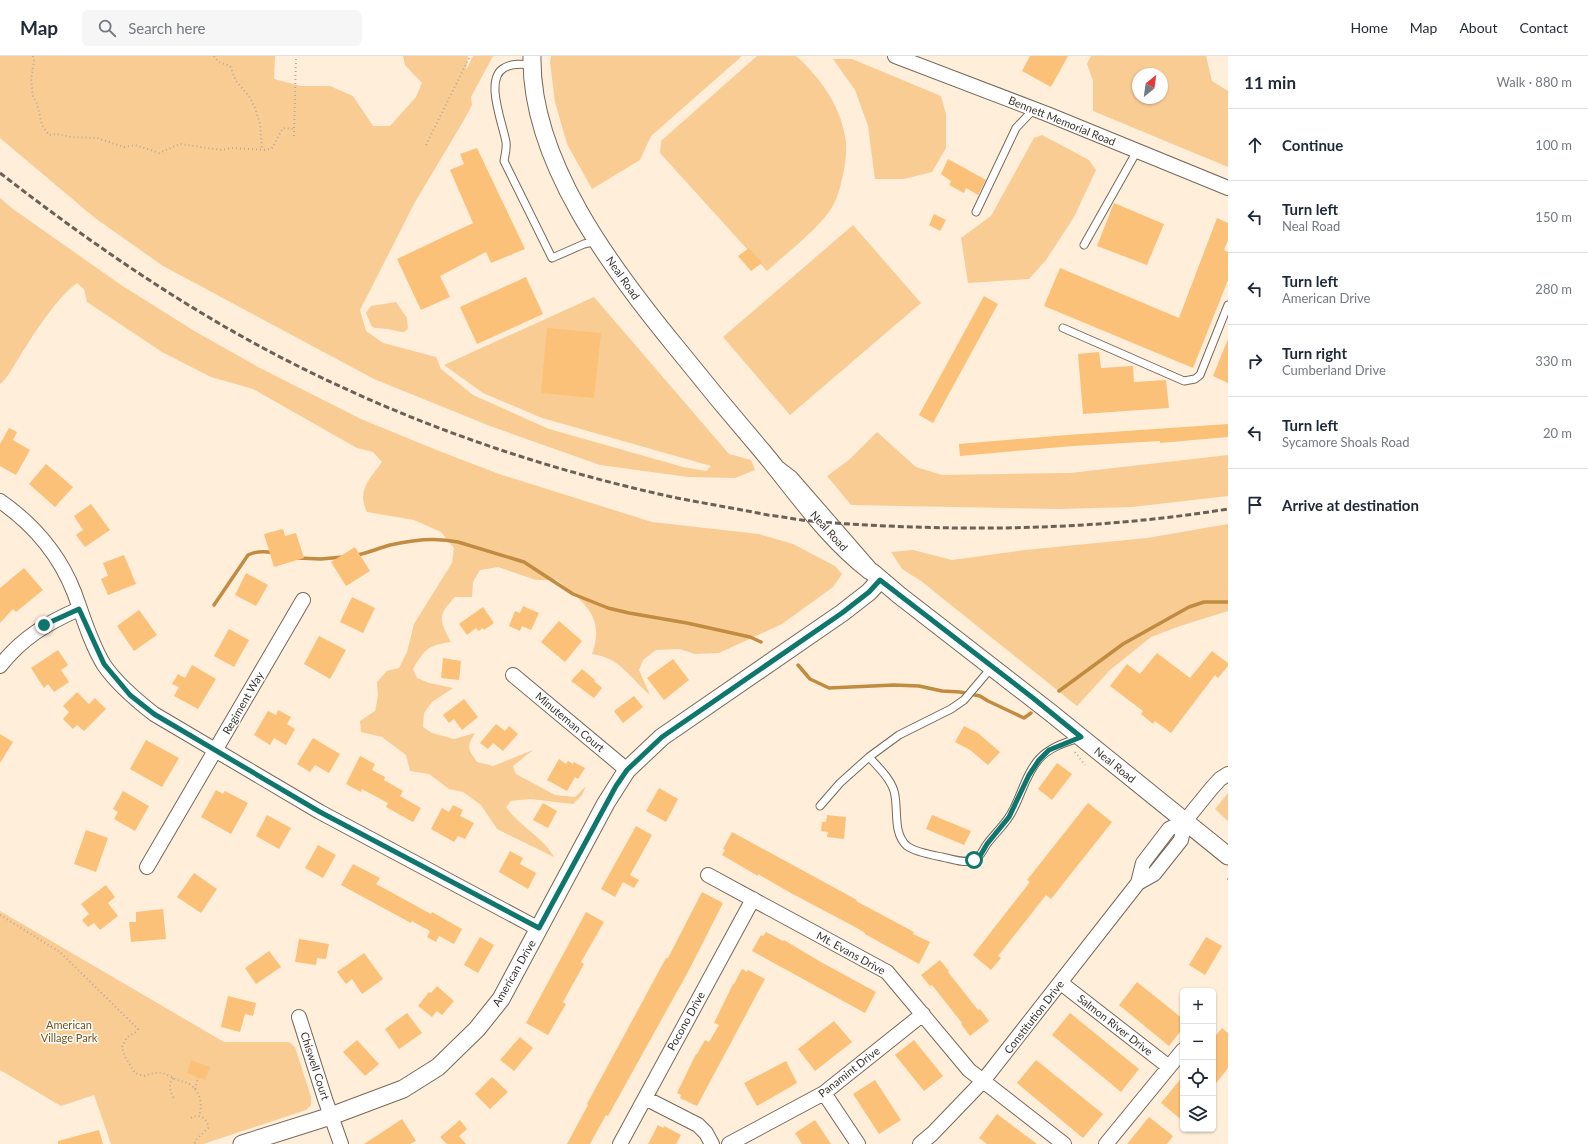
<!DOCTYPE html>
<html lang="en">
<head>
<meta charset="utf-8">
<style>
  :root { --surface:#fff; --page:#f6f6f7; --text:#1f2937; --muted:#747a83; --line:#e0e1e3 }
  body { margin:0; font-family:Lato,sans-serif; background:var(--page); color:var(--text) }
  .controls { position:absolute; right:12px; bottom:12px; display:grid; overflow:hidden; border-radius:6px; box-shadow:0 1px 3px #0004 }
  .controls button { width:36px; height:36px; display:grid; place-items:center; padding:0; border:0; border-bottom:1px solid var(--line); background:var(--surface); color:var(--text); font:20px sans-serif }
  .compass { position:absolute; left:1132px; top:12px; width:36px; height:36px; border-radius:50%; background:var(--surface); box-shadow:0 1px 3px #0004; rotate:29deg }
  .stop { position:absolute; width:12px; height:12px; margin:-9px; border:3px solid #0f766e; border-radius:50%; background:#fff }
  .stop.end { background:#0f766e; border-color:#fff; box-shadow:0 1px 4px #0008 }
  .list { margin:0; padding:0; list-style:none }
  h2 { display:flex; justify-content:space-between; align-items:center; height:52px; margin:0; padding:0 16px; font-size:17px }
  h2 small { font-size:13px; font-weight:400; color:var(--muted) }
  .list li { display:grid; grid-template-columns:26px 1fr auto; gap:12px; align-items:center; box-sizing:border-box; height:72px; padding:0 16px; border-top:1px solid var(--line) }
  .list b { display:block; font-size:15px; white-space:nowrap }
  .list p { margin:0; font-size:13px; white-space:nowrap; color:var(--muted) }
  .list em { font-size:13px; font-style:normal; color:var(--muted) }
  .icon { flex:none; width:22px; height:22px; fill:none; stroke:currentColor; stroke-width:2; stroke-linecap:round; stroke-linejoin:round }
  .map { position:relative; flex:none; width:1228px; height:1088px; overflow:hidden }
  header { display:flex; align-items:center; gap:24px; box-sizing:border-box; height:56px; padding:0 20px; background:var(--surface); border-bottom:1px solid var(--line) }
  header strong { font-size:19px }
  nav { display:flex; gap:22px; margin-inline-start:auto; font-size:14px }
  .search { width:280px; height:36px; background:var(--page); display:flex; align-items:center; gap:10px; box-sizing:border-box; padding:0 14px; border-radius:6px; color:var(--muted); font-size:15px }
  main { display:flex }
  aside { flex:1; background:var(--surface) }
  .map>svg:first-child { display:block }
  .green { fill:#f9cc93; fill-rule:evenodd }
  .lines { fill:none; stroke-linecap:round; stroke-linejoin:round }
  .stream { stroke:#c18b41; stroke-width:3.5 }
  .building { fill:#fbc178 }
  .service-casing { stroke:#776958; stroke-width:9 }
  .minor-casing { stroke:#776958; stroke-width:16 }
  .tertiary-casing { stroke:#776958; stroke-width:19 }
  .path { stroke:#b7a99a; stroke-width:2; stroke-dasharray:1 3; stroke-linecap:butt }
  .service { stroke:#fff; stroke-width:7 }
  .minor { stroke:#fff; stroke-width:14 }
  .tertiary { stroke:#fff; stroke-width:17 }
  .rail { stroke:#6a6156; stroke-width:3; stroke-dasharray:6 3; stroke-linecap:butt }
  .route { stroke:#0f766e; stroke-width:5 }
  .labels { text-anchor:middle; stroke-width:3; stroke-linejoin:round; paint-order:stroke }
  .street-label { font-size:11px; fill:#3b342d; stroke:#fff }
  .park-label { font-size:11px; fill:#754f18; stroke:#fff }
</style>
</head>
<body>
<header>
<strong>Map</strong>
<div class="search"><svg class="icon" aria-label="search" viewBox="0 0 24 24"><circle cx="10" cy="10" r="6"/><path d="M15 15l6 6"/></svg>Search here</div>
<nav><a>Home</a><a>Map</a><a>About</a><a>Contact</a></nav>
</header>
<main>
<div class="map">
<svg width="1228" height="1088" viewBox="0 0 1228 1088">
  <rect width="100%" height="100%" fill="#ffeeda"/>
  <path class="green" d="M0 0H275L274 23 301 30H330L353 40 373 70H390L416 41 422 27 405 9 403 0H468L466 14 473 0H493L471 41 472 49 464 64 415 146 360 254 366 275 383 287 436 301 441 313 473 339 549 373 683 411 706 415 711 410 542 362 483 337 444 309 594 241 729 398 751 404 755 414 735 422 688 421 600 409 490 370 374 323 163 210 95 162 0 82Z
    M551 0H742L651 80 640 104 592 133 567 88 555 46 550 6Z
    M757 0H796C821 22 842 52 846 86 847 96 845 109 843 119 840 132 837 145 829 156 812 178 788 196 767 215L660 97 661 85Z
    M1091 0H1206L1212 25 1228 35V111L1093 55V25L1087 8ZM1138 18H1162V42H1138Z
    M833 3H852L941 40 946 58V92L932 116 904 123H875L868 70 855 34Z
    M1042 79 1089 104 1096 114 1074 161 1046 204 1029 223 968 227 961 182 991 160 1034 82Z
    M0 142 13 153 121 229 196 276 258 311 361 363 439 395 499 418 652 466 759 478 793 488 835 510 842 518 833 531 782 568 719 597 695 598 679 593 656 594 643 604 639 614 650 639C629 621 621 602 592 598 606 560 583 546 557 524H536L498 511 480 514 473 526 472 541H455C437 560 439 564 451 586 428 589 424 594 413 613L417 622 429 627 453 632 432 646 424 657 423 671 432 677 454 683 475 677C466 691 468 693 477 706L493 710 533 694 513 710 516 718 555 739 575 741 586 730 582 739 573 748 530 743 511 745 506 751C519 770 543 781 554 801L497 773 481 749 463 736 449 733 429 718 410 715 406 699 382 681 361 676 360 665 375 655 378 640 377 626 387 615 399 612 407 596 414 568 452 507 454 492 441 476 414 464 367 456C356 434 371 422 382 406L373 396 357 392 253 333 211 321 162 296 87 246 84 233 77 227C57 241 33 279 20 300 14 309 8 322 0 328Z
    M853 169 921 247 790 359 723 281Z
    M396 246 407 262 408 273 404 276C399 276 394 274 388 273 370 271 374 276 366 257L371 250Z
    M877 376 916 411 942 419 1070 417 1228 399V440L1132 451 1060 453 851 449 827 420 849 404Z
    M1228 468V555L1180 570 1151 581 1110 614 1077 650 921 525 902 513 891 496 913 494 952 504 1025 494 1147 482Z
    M1228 737V765L1215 753Z
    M0 855 224 986H289L295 991 311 1041V1049L306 1054 203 1088H111L94 1039 61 1050 0 1014Z"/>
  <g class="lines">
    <path class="stream" d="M357 499C368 497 379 492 390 489 411 484 436 481 458 486L524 506 573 538 608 552 629 557 687 567 750 581 761 586
      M297 502 321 503 343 501
      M214 549 248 499C256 495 265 495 274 497
      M798 609 810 623 829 632 894 629 919 630 942 635 960 636 980 640 988 645 1024 662 1031 657
      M1059 635 1123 588 1189 551 1204 546H1228"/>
  </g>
  <path class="building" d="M1030 0H1068L1051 31 1022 15Z
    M477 92 525 193 491 207 486 196 440 220 450 241 421 254 397 203 473 167 450 114 464 108 460 98Z
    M948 103 986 124 978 139 966 132 964 137 949 129 951 125 941 118Z
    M1114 147 1164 168 1147 209 1097 190Z
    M934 158 946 164 940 175 929 169Z
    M1217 162 1228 167V184L1224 194 1228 196V224L1193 312 1044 250 1060 212 1179 262Z
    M749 192 762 207 751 215 738 200Z
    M526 221 543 258 477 288 460 251Z
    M984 240 998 248 933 367 919 359Z
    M547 272 601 277 594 342 541 337Z
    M1228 283V327L1213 320Z
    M1099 296 1101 312 1133 310 1134 326 1166 324 1169 352 1083 358 1078 298Z
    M1228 368V381L1160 387V385L1073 390 960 400 959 388 1067 379Z
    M9 372 17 376 13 384 30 394 16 419 0 410V388Z
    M46 408 73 431 55 451 29 428Z
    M91 448 110 474 85 491 76 479 83 474 74 460Z
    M283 473 285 480 296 477 304 502 274 511 264 478Z
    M355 491 370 515 346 530 331 506Z
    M124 499 136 528 108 539 101 523 108 520 103 507Z
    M24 512 43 534 16 556 13 553 0 567V532Z
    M246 517 268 529 256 550 235 539Z
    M352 541 375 552 363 577 340 566Z
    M523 550 539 557 531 574 522 570 520 575 509 570 515 555 520 557Z
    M483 551 494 567 484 574 483 572 479 575 476 572 467 579 459 568Z
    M139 554 157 579 134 595 117 570Z
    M559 565 582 585 565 606 541 586Z
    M229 573 249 584 234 611 214 600Z
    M319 580 346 594 330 623 304 608Z
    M58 594 68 609 61 614 69 626 54 636 48 628 44 632 31 612Z
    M1212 595 1228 607V610L1218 622 1215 619 1171 677 1155 665 1153 668 1141 658 1143 655 1110 630 1127 608 1140 618 1157 597 1190 622Z
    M443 602 461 605 459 624 441 622Z
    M673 603 689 624 664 644 647 622Z
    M192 609 216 623 198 653 174 640 179 631 172 628 178 618 185 622Z
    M582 613 595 624 594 625 602 632 594 642 571 625Z
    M77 636 89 648 95 642 106 653 84 675 77 669 73 673 63 663 69 656 63 650Z
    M634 640 643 651 623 667 614 655Z
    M464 643 478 661 462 674 454 663 449 667 443 659Z
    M278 654 291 661 287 668 295 673 286 689 274 682 270 689 254 679 268 655 276 659Z
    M496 668 505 675 509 670 518 678 503 695 493 687 488 693 480 687Z
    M964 670 978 677 1000 696 988 709 970 694 955 686Z
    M0 678 13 686 0 707Z
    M313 682 340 698 329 717 315 709 310 716 297 708Z
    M146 684 179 702 162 731 130 713Z
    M360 700 375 708 372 714 385 721 384 724 403 735 400 740 421 752 413 766 386 751 388 747 362 733 361 736 346 728Z
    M559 703 566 708 568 705 573 708 574 706 585 712 578 723 575 721 567 735 547 724Z
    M1057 707 1072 718 1052 744 1038 733Z
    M659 732 678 743 666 766 646 755Z
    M216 734 223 738 225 735 248 747 231 778 201 761Z
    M123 735 149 750 135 775 114 763 118 756 113 753Z
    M543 747 557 755 548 772 533 764Z
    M1088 747 1112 766 1051 843 1046 839 998 900 1001 902 991 914 973 899 1030 826 1027 824Z
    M453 749 463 754 460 760 474 767 465 783 458 780 454 786 431 773 442 752 449 756Z
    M267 759 291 772 279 793 256 780Z
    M827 759 846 761 844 783 827 781 828 776 821 775 822 766H826Z
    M932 759 971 775 964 789 926 773Z
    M636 770 652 779 630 819 639 824 634 832 623 826 615 841 601 833Z
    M86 774 108 782 96 816 74 808Z
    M732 776 857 844 856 845 914 876 913 878 930 886 919 908 865 878V877L857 872 789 836 758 818V820L722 799 725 794 723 793Z
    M318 789 336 799 323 822 305 812Z
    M510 795 523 802 520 808 536 817 528 833 499 816Z
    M353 808 380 822 376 828 431 858 432 856 462 873 454 888 439 880 436 886 427 881 430 875 412 865 411 867 341 829Z
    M194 817 217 833 201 857 177 841Z
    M106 829 115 841 108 847 118 860 100 874 94 867 88 871 82 864 89 858 81 848Z
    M702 836 723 847 689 914 608 1060 606 1059 590 1088H567L588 1049 587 1048 666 902H668Z
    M163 853 166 883 131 886 129 866H136V856Z
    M586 856 604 866 581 906 584 908 563 946 566 948 548 979 526 967Z
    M766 876 783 885 784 884 819 905 876 936 865 957 752 895 761 879 763 880Z
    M480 881 494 889 478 917 464 909Z
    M1206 881 1222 890 1205 919 1189 909Z
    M299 883 329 888 326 903 317 902 316 909 295 906Z
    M269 895 281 911 256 928 245 912Z
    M364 897 383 923 362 938 352 923 346 928 337 916Z
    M940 904 949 915 948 916 978 954 980 953 989 965 970 980 961 968 962 967 932 929 930 930 921 919Z
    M742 913 747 916 748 914 765 923 697 1050 680 1042 681 1039 677 1037 696 998H697L705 984 709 986 719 969 714 967 733 928H734Z
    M1137 926 1183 963V972L1169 990 1119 949Z
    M437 930 454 945 442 959 437 955 432 961 418 950 429 936 431 937Z
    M228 940 256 947 253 960 245 958 240 976 221 971Z
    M407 957 422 977 399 993 385 973Z
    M1070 957 1139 1013 1121 1036 1052 979Z
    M834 965 852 986 815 1015 798 993Z
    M1222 972 1228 977V1012L1213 1031V983Z
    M520 981 533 992 514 1015 500 1004Z
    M357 984 379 1008 365 1020 343 996Z
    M914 984 943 1020 924 1035 895 999Z
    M191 1004 210 1011 205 1024 187 1017Z
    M1036 1004 1103 1058 1083 1082 1017 1027Z
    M786 1005 797 1027 757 1050 744 1027Z
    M1183 1020V1065L1161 1047Z
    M492 1021 508 1036 490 1053 475 1038Z
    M875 1024 901 1064 879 1078 853 1038Z
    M997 1058 1037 1088H987L979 1082Z
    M1149 1061 1173 1080 1167 1088H1127Z
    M402 1063 416 1085 410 1088H364Z
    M460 1064 467 1073 459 1080 466 1088H447L440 1081Z
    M815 1064 831 1088H802L795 1077Z
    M658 1069 663 1072 664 1070 681 1079 676 1088H648Z
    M99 1074 103 1088H58V1085Z"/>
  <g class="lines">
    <defs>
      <path id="service" d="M532 9C523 8 512 7 504 12 484 23 503 68 506 86 507 92 505 99 504 105L552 202 584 188 597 185
        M976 156 1016 72 1034 53
        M1084 189 1137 95
        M1063 272 1184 325 1195 323 1200 319 1228 249
        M992 611 964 644 951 653 899 679 869 701C878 711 890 722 894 735 899 752 892 777 907 790 915 796 932 799 942 801 952 803 964 808 974 804 981 801 983 793 987 788 996 776 1007 767 1013 754 1022 737 1026 718 1039 703 1050 691 1064 687 1079 682
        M820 750 840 727 869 701"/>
      <path id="minor" d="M895 0 1047 58 1228 132
        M0 445C33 468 59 498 74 536 83 560 90 586 104 609 117 628 136 644 154 658L320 756 539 873
        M0 610C22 582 47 567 79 553
        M513 619 627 714
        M147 811 303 544
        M708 819 887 916 969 1014 1064 1088
        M1138 827 1143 807 1169 773 1185 765 1211 733 1220 723 1228 718
        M1061 927 1169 1011
        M299 961 325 1043 341 1088
        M824 1037 858 1088
        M645 1042 698 1069 706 1077 712 1088
        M620 1088 753 843
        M729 1088 824 1037 923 958
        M920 1088 932 1078 983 1025 1138 827 1154 818 1181 784 1185 765
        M1106 1088 1183 994"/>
      <path id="tertiary" d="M532 0C530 105 612 213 676 291 704 326 733 361 763 396 797 437 827 482 870 515L790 423 777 413
        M872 516 899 539 1051 657 1228 800
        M242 1088 331 1060 403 1033 438 1011 477 973 501 943 606 747 627 714 662 681 842 557 869 536 880 524"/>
    </defs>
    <use href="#service" class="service-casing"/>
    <use href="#minor" class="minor-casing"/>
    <use href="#tertiary" class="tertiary-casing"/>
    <path class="path" d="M33 0 34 5 31 24 33 40 37 48 42 69 49 79 56 78 71 81 97 82 124 91 135 89 159 97 180 88 222 94 232 92 267 94 272 92 283 72 294 73
      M214 0 219 6 230 10 236 25 249 40 255 52 260 68 262 94
      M294 80 296 0
      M426 89 470 0
      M1075 696 1085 709
      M1227 823H1228
      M0 859 60 896 138 973 136 976 127 981 122 991 125 1001 135 1017 144 1020C152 1017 160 1015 168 1019 171 1020 173 1022 176 1024 181 1025 186 1026 191 1029 200 1036 203 1050 199 1060
      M173 1022C167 1029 171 1038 175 1044
      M195 1033 198 1021
      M191 1062C199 1057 208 1062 208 1072L197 1083 194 1088"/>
    <use href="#service" class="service"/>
    <use href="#minor" class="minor"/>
    <use href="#tertiary" class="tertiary"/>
    <path class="rail" d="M0 117C84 182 170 242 263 292 394 362 533 411 677 442 708 448 738 453 768 459 786 461 803 465 820 466 957 476 1092 475 1228 453"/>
  </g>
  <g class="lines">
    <path class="route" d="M44 569 79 553 104 608 130 639 154 658 320 756 539 872 616 730 627 714 662 681 842 557 869 536 880 524 1033 642 1081 681 1049 694 1039 704 1029 719 1009 761 987 788 980 800 974 804"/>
  </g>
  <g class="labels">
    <g class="street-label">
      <text transform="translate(1062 65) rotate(22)" y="4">Bennett Memorial Road</text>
      <text transform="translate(623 222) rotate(55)" y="4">Neal Road</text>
      <text transform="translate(829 475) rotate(48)" y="4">Neal Road</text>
      <text transform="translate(243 647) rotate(-60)" y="4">Regiment Way</text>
      <text transform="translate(570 666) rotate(40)" y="4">Minuteman Court</text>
      <text transform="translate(1115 709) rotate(39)" y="4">Neal Road</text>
      <text transform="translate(851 897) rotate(29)" y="4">Mt. Evans Drive</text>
      <text transform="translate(514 917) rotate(-60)" y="4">American Drive</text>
      <text transform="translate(1034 961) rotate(-52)" y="4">Constitution Drive</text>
      <text transform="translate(686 965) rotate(-61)" y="4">Pocono Drive</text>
      <text transform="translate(1115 969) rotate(38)" y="4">Salmon River Drive</text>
      <text transform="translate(315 1010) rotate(72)" y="4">Chiswell Court</text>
      <text transform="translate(849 1016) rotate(-38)" y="4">Panamint Drive</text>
    </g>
    <g class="park-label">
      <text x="69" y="973">American<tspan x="69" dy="13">Village Park</tspan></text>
    </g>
  </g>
</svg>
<div class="controls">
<button>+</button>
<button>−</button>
<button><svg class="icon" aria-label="locate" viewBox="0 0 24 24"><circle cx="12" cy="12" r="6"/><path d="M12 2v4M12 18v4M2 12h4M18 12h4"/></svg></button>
<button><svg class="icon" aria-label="layers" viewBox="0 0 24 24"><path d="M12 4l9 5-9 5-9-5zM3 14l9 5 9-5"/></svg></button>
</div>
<svg class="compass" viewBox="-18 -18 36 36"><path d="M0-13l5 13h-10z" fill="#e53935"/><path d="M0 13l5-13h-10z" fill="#747a83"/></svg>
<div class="stop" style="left:974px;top:804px"></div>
<div class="stop end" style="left:44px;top:569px"></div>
</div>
<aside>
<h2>11 min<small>Walk · 880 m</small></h2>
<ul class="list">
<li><svg class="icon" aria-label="ahead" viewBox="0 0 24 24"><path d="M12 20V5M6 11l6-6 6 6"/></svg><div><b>Continue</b></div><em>100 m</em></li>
<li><svg class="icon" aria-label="left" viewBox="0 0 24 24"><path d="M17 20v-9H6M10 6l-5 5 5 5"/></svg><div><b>Turn left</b><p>Neal Road</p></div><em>150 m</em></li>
<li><svg class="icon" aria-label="left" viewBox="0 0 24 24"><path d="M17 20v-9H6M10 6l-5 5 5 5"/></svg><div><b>Turn left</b><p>American Drive</p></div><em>280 m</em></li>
<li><svg class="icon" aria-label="right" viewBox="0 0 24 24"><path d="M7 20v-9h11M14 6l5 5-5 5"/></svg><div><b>Turn right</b><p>Cumberland Drive</p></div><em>330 m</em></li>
<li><svg class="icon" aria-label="left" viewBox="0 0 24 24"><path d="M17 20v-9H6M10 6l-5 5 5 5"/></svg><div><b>Turn left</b><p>Sycamore Shoals Road</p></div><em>20 m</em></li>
<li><svg class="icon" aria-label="arrive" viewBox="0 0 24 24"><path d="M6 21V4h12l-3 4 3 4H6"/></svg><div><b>Arrive at destination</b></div></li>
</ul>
</aside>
</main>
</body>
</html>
